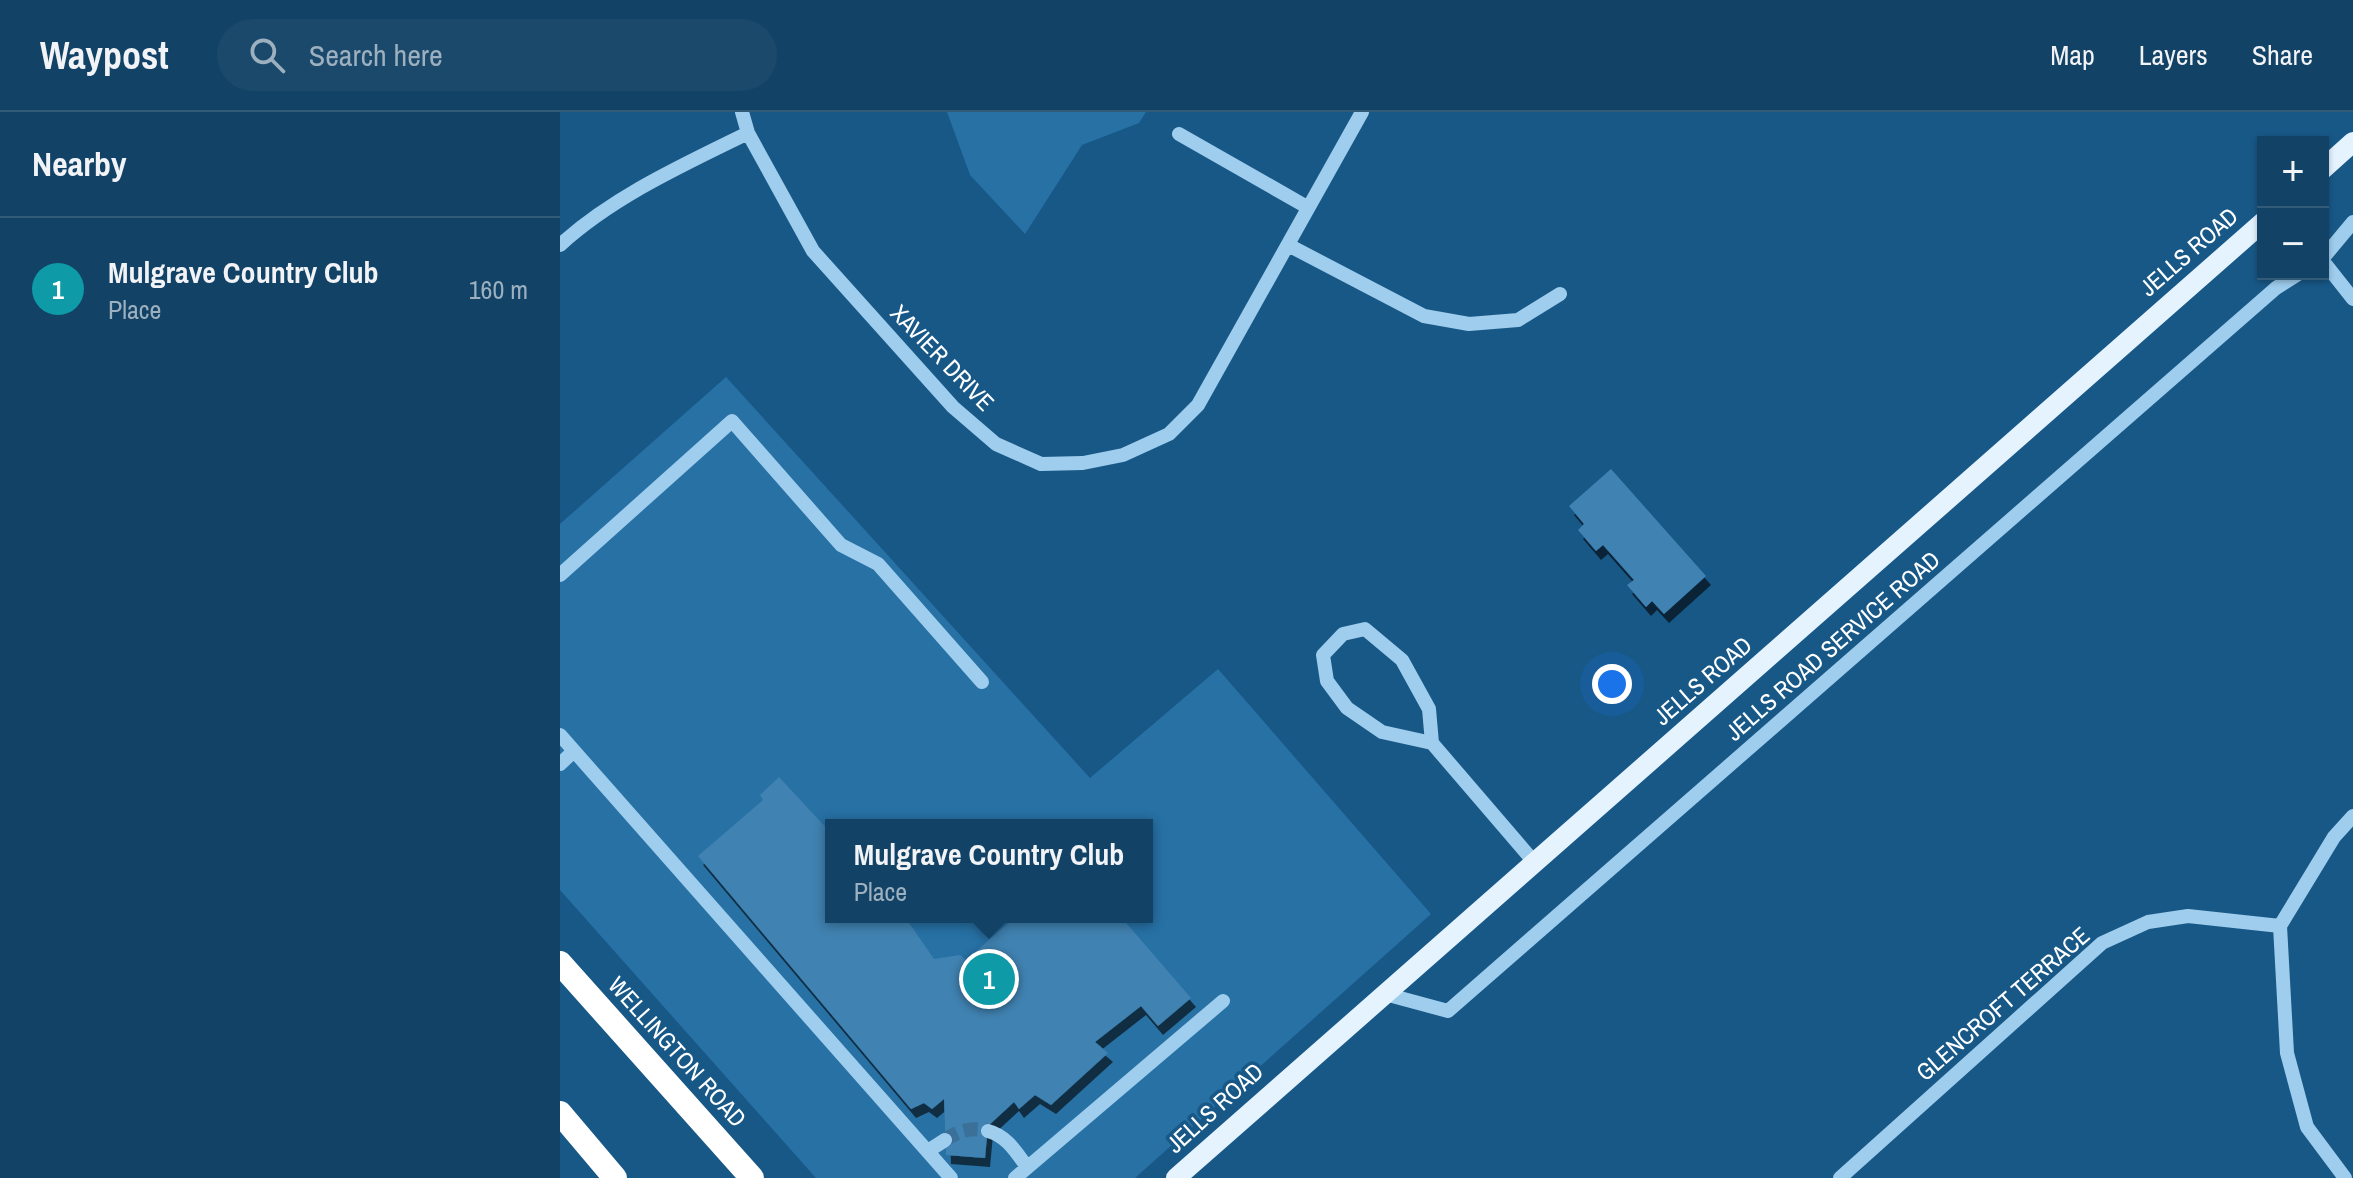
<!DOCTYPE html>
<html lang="en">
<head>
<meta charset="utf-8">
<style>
  :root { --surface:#124265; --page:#1b496b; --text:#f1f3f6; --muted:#9cb0bf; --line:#315b79; --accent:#90b9f0 }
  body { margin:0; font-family:"Archivo Narrow",sans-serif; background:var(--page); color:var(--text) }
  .controls { position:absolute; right:24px; top:24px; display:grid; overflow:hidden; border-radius:0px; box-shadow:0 2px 6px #0004 }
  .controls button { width:72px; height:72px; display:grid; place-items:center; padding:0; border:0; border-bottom:2px solid var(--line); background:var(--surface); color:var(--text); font:40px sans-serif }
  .you { position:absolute; left:1052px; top:572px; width:28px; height:28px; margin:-20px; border:6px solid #fff; border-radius:50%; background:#1a73e8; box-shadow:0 0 0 12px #1a73e833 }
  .badge { display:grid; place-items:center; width:52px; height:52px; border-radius:50%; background:var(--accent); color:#fff; font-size:26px; font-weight:700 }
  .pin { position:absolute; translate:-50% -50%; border:4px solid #fff; box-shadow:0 2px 8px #0006 }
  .popup { position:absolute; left:265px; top:707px; width:328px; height:104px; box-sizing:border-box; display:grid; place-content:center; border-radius:0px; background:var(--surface); filter:drop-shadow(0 2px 6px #0005); font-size:26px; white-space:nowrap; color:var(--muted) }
  .popup b { font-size:30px; color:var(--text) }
  .popup::after { content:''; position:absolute; left:50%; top:100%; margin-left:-16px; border:16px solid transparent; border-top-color:var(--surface) }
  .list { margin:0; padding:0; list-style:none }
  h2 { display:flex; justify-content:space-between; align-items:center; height:104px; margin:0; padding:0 32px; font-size:34px }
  h2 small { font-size:26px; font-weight:400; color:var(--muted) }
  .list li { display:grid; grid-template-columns:52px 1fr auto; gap:24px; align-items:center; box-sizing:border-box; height:144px; padding:0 32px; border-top:2px solid var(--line) }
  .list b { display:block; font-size:30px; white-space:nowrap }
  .list p { margin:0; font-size:26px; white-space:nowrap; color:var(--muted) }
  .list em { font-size:26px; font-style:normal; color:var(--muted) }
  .icon { flex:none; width:44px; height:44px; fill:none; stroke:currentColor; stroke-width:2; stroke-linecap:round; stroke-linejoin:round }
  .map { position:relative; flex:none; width:1793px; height:1066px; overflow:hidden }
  header { display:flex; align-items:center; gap:48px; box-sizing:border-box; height:112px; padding:0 40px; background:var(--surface); border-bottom:2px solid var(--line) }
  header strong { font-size:38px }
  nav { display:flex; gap:44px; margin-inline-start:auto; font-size:28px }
  .search { width:560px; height:72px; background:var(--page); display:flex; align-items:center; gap:20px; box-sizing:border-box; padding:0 28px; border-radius:44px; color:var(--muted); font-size:30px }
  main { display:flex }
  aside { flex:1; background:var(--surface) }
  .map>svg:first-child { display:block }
  .green { fill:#2771a5; fill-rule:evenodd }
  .building { fill:#4082b1; filter:url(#shadow) }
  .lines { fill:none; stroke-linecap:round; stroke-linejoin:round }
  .minor-tunnel { stroke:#3b7199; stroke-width:14; stroke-dasharray:14 7; stroke-linecap:butt }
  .minor { stroke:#9fcded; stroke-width:14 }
  .major { stroke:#e5f3ff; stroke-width:20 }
  .highway { stroke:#fff; stroke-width:24 }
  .labels { text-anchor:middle; stroke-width:7; stroke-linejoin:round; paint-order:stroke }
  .street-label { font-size:24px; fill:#fff; stroke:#185887 }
</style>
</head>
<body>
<header>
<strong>Waypost</strong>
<div class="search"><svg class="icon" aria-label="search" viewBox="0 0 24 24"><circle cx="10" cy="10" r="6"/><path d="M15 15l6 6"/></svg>Search here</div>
<nav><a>Map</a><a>Layers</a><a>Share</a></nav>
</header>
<main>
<aside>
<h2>Nearby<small></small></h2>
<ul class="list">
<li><span class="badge" style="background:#0f9aa8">1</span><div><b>Mulgrave Country Club</b><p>Place</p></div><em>160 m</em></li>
</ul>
</aside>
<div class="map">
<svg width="1793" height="1066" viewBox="0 0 1793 1066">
  <defs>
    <filter id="shadow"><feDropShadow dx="5" dy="9" stdDeviation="0" flood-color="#0009"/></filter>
  </defs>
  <rect width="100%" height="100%" fill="#185887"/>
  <path class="green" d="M387 0H586L579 11 522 33 465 122 410 63Z
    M166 265 530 666 658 557 871 802 575 1066H256L0 778V412ZM271 713H587V805H271Z"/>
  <path class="building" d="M1051 357 1146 464 1104 502 1092 489 1086 495 1067 473 1074 468 1043 433 1036 439 1018 418 1024 412 1009 394Z
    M219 665 271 721V805H345L374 847 400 843 406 848 451 809 448 805H561L631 886 598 914 581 894 535 930 548 941 491 993 475 983 459 997 454 990 428 1014 425 1046 386 1043 384 987 372 997 364 991 351 997 138 744 203 688 200 683Z"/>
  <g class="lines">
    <path class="minor-tunnel" d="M385 1028C399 1018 412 1015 428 1019"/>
    <path class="minor" d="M182 0 188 21 253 139 393 295 436 332 481 352 523 351 563 343 609 322 638 293 802 0
      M619 22 747 95
      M0 133C54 84 123 53 188 21
      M728 133 864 204 909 212 958 208 1000 182
      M1763 146 1793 110
      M1763 149 1793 187
      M0 463 172 309 281 433 318 452 422 570
      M0 623 391 1066
      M872 631 822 620 787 596 767 569 763 543 783 522 805 517 842 548 869 597 872 631 975 751
      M0 652 14 639
      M1720 814 1727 941 1747 1015 1785 1066
      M825 882 888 899 1716 176 1738 162
      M428 1019C447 1024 456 1040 467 1055
      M368 1039 385 1028
      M455 1066 663 889
      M1280 1066 1542 831 1588 810 1628 804 1720 814 1774 725 1793 704"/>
    <path class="major" d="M1763 57 1793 30
      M616 1066 1703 110"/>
    <path class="highway" d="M0 851 192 1066
      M0 1001 55 1066"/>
  </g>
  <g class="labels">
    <g class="street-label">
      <text transform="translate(1629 140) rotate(-41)" y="8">JELLS ROAD</text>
      <text transform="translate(382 246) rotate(46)" y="8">XAVIER DRIVE</text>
      <text transform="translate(1273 534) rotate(-41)" y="8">JELLS ROAD SERVICE ROAD</text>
      <text transform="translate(1143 569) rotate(-41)" y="8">JELLS ROAD</text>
      <text transform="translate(1443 892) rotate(-41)" y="8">GLENCROFT TERRACE</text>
      <text transform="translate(117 940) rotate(48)" y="8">WELLINGTON ROAD</text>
      <text transform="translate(655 996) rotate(-42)" y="8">JELLS ROAD</text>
    </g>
  </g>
</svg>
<div class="controls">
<button>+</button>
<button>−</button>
</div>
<div class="you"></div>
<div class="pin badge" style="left:429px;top:867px;background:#0f9aa8">1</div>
<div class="popup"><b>Mulgrave Country Club</b>Place</div>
</div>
</main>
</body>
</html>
